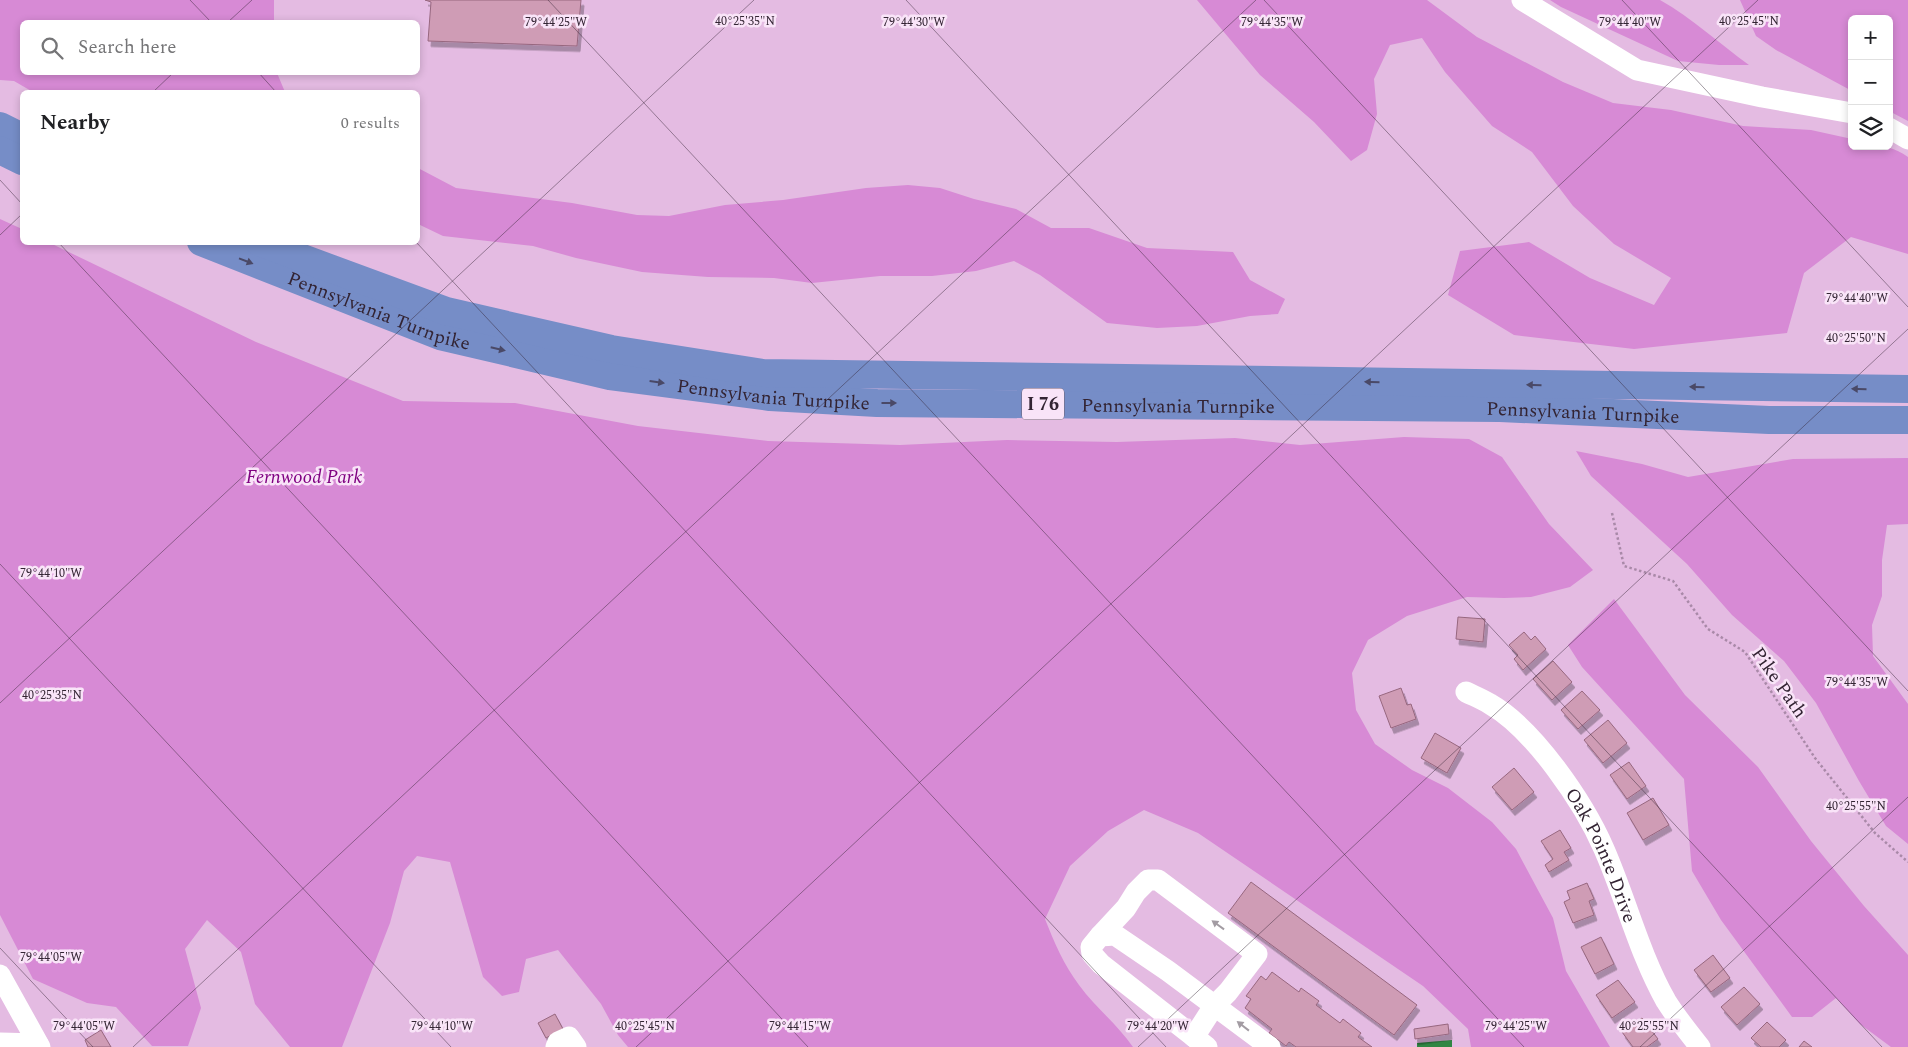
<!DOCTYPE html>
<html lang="en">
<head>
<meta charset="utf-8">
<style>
  :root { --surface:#fff; --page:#f6f6f6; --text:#202124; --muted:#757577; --line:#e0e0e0 }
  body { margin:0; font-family:Spectral,serif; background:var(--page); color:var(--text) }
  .controls { position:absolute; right:15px; top:15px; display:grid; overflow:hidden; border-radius:8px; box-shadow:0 2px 8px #0003 }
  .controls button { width:45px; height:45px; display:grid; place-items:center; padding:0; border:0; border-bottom:1px solid var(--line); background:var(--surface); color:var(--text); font:25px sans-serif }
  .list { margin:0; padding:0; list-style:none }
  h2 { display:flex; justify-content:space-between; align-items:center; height:65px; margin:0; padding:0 20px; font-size:21px }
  h2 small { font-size:16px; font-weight:400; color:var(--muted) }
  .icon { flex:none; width:28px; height:28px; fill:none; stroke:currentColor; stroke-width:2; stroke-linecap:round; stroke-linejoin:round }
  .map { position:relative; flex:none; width:1908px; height:1047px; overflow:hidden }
  .search { position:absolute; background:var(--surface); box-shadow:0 2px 8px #0003; left:20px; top:20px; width:400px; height:55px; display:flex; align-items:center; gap:12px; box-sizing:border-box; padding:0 18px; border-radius:8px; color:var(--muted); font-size:19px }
  .panel { position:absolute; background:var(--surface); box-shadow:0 2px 8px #0003; left:20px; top:90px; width:400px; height:155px; border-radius:8px }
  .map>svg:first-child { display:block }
  .green { fill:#d78ad5 }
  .water { fill:#308643 }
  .building { fill:#cf9cb5; stroke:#97677f; filter:url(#shadow) }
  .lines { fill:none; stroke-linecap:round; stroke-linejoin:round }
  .path { stroke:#a989a8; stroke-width:2.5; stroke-dasharray:2.5 2.5; stroke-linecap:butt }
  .minor { stroke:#fff; stroke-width:21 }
  .highway { stroke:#768dc7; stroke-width:28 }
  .oneway { fill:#4a4967 }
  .oneway2 { fill:#a39ca3 }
  .ticks { fill:none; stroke:#332433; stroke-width:1; stroke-opacity:0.45 }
  .labels { text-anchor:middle; stroke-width:5; stroke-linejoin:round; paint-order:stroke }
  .shield { fill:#f9e4f8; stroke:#6e5e6e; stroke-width:1 }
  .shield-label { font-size:18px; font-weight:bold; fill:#332433 }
  .street-label { font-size:19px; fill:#332433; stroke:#f9e4f8 }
  .park-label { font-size:19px; font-style:italic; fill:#7f0181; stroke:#f9e4f8 }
  .ticks-label { font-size:12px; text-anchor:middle; fill:#332433; stroke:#f9e4f8; stroke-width:5; stroke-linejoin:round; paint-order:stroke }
</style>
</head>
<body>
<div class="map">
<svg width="1908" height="1047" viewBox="0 0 1908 1047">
  <defs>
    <filter id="shadow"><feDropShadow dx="3" dy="5.5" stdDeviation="0" flood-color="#0004"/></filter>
  </defs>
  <rect width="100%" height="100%" fill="#e4bbe2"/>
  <path class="green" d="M0 0H274V22H22V72L277 73 285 92H33L14 81 0 80Z
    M1197 0H1427L1477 37 1563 82 1613 103 1671 110 1743 126 1811 130 1852 139V146C1874 146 1889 143 1908 157V254L1851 237 1804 273 1787 333 1634 349 1514 335 1448 295 1460 251 1529 242 1590 278 1654 305 1671 278 1614 244 1573 206 1532 152 1492 126 1445 72 1422 38 1390 45 1374 79 1377 114 1367 150 1351 161 1314 122 1260 75Z
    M1550 0H1660C1692 18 1720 44 1749 65H1719L1678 61 1561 7Z
    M1740 0H1908V121L1889 111V19H1852V91L1776 50 1756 36Z
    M418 168 456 188 572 203 637 215 669 216 725 205 783 200 866 188 908 185 940 188 974 199 1016 209 1051 228H1089L1147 248 1233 252 1250 280 1285 299 1278 314 1250 316 1197 326 1157 328 1107 323 1040 275 1014 261 976 271 932 276H880L812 283 774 278 708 277 642 272 576 258 533 246 443 236 418 224Z
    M0 219 22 229V242L50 243 256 342 403 401 515 403 638 426 768 441 900 445 1007 440 1117 442 1235 438 1300 445 1404 437 1469 439 1502 457 1549 524 1593 570 1570 587 1531 597 1504 598 1467 597 1407 616 1368 640 1352 673 1356 710 1375 744 1412 770 1448 788 1492 822 1516 849 1553 918 1566 971 1610 1047H1471L1468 1029 1423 986 1198 833 1144 810 1108 831 1070 866 1045 919C1054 942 1064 965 1079 985 1095 1007 1117 1024 1133 1047H628L618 1035 601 1004 558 950 526 959 519 992 502 996 483 977 450 862 417 856 404 871 390 923 342 1047H290L255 1004 241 952 207 920 185 949 201 1008 188 1046H152L116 1007 87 1003 33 979 0 915Z
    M1576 451 1642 464 1688 477 1793 459 1908 458V524L1887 525 1882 560V596L1872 625 1873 656 1908 704V844L1886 826 1859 781 1816 703 1784 661 1732 615 1687 564 1591 476Z
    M1614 599 1685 695 1758 767 1811 841 1864 906 1908 955V1047H1891L1860 1024 1836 998 1812 1017H1792L1721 920 1692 871 1684 779 1582 667 1568 645Z"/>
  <path class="water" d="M1452 1040V1047H1417V1043Z"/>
  <path class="building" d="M425 0H581L577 46 428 41 431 2Z
    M1458 617 1485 619 1483 642 1456 639Z
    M1524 632 1531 640 1535 636 1546 649 1523 670 1514 659 1518 655 1509 645Z
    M1553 661 1572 682 1552 700 1533 679Z
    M1401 688 1407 705 1411 704 1416 719 1391 728 1379 696Z
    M1582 691 1600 710 1578 729 1561 710Z
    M1608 720 1627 743 1603 763 1584 740Z
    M1435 733 1461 748 1447 773 1421 758Z
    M1629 762 1646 786 1627 799 1610 775Z
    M1514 768 1534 792 1512 810 1492 787Z
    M1653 798 1669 825 1643 840 1627 813Z
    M1560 830 1571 848 1564 852 1569 860 1549 872 1545 865 1553 859 1541 841Z
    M1251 882 1417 1005 1394 1035 1228 913Z
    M1587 883 1594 899 1589 901 1594 915 1573 923 1564 902 1570 899 1567 891Z
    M1601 937 1614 964 1595 974 1581 947Z
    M1713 955 1730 978 1711 992 1694 970Z
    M1272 972 1299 992 1301 988 1319 1001 1316 1005 1340 1023 1343 1019 1361 1033 1358 1037 1372 1047H1296L1289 1042 1286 1046 1269 1033 1272 1029 1245 1008 1251 999 1246 996 1261 976 1266 980Z
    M1618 980 1635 1002 1612 1018 1596 995Z
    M1744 987 1760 1004 1737 1025 1721 1007Z
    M555 1014 563 1029 546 1038 538 1023Z
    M1642 1018 1658 1039 1647 1047H1633L1622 1032Z
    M1767 1022 1786 1040 1779 1047H1761L1751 1038Z
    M1448 1024 1449 1034 1415 1039 1414 1029Z
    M101 1030 111 1047H88L85 1040Z
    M1804 1041 1812 1047H1799Z"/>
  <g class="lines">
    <path class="path" d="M1612 513 1624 566 1673 581 1708 629 1745 652 1815 758 1875 833 1908 862"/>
    <g class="minor">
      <path d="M1522 0 1637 70 1762 97 1852 113"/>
      <path d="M1889 128 1908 139"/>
      <path id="s1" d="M1466 692C1474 696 1482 699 1490 704 1534 729 1584 803 1604 849 1626 899 1639 953 1666 1001 1676 1017 1688 1032 1700 1047"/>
      <path d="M1100 936 1126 908 1136 892 1148 880H1158L1257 954 1228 992 1214 1006 1194 1037"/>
      <path d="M0 975 40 1047"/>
      <path d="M0 1043 38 1044"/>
      <path d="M556 1047 558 1042 569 1037 576 1047"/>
      <path d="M1207 1047 1101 964 1092 954 1091 947 1100 936 1115 935 1168 971 1270 1047"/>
    </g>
    <g class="highway">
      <path d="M0 126 22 137"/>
      <path d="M0 150 22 161"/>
      <path id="s2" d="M201 242 440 336 610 376 770 397 877 403 1500 408 1769 420H1908"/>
      <path d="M259 242 446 311 611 349 763 373 1908 389"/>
    </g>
  </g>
  <defs><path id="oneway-solid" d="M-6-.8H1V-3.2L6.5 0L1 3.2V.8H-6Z" transform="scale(1.25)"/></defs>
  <g class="oneway">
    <use href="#oneway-solid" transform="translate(246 261) rotate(21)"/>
    <use href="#oneway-solid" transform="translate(498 349) rotate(13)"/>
    <use href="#oneway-solid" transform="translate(657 382) rotate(8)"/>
    <use href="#oneway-solid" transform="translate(1372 382) rotate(-179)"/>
    <use href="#oneway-solid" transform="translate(1534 385) rotate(-179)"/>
    <use href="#oneway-solid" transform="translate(1697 387) rotate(-179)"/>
    <use href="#oneway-solid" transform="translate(1859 389) rotate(-179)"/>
    <use href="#oneway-solid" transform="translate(889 403)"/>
  </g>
  <g class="oneway2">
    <use href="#oneway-solid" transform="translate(1218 925) rotate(-144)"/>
    <use href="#oneway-solid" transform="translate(1243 1026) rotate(-142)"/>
  </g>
  <path class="ticks" d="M190 0 211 22M548 0 1524 1047M906 0 1882 1047M1264 0 1908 691M1622 0 1908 307M228 22 252 0M258 72 276 92M153 92 174 72M0 180 22 204M0 235 22 214M58 242 808 1047M416 242 1166 1047M0 564 451 1047M0 703 754 0M0 948 93 1047M133 1047 1256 0M636 1047 1758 0M1138 1047 1908 329M1640 1047 1908 797"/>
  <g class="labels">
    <rect class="shield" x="1022" y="388.5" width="42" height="31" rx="4"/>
    <g class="shield-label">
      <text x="1043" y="410">I 76</text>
    </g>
    <g class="street-label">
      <text dy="7" stroke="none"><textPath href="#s2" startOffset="191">Pennsylvania Turnpike</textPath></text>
      <text dy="7" stroke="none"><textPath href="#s2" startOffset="596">Pennsylvania Turnpike</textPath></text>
      <text dy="7" stroke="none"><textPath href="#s2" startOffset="1001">Pennsylvania Turnpike</textPath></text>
      <text dy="7" stroke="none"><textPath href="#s2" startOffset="1406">Pennsylvania Turnpike</textPath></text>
      <text transform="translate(1780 682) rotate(55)" y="7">Pike Path</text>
      <text dy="7" stroke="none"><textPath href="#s1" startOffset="218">Oak Pointe Drive</textPath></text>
    </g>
    <g class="park-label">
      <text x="304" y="483">Fernwood Park</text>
    </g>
  </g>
  <g class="ticks-label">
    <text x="745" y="25">40°25'35"N</text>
    <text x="1749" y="25">40°25'45"N</text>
    <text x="556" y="26">79°44'25"W</text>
    <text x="914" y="26">79°44'30"W</text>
    <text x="1272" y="26">79°44'35"W</text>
    <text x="1630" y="26">79°44'40"W</text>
    <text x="1857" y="302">79°44'40"W</text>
    <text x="1856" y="342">40°25'50"N</text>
    <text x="51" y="577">79°44'10"W</text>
    <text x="1857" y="686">79°44'35"W</text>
    <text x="52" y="699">40°25'35"N</text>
    <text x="1856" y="810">40°25'55"N</text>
    <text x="51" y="961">79°44'05"W</text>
    <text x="84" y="1030">79°44'05"W</text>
    <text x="442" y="1030">79°44'10"W</text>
    <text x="800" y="1030">79°44'15"W</text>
    <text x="1158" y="1030">79°44'20"W</text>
    <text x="1516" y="1030">79°44'25"W</text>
    <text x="645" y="1030">40°25'45"N</text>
    <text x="1649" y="1030">40°25'55"N</text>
  </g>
</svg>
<div class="controls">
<button>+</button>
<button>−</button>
<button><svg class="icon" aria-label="layers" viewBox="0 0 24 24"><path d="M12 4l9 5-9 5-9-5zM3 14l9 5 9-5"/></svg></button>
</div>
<div class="search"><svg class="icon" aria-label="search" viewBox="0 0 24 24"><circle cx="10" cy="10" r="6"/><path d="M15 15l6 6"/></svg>Search here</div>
<section class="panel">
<h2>Nearby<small>0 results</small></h2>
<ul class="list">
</ul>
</section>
</div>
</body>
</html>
